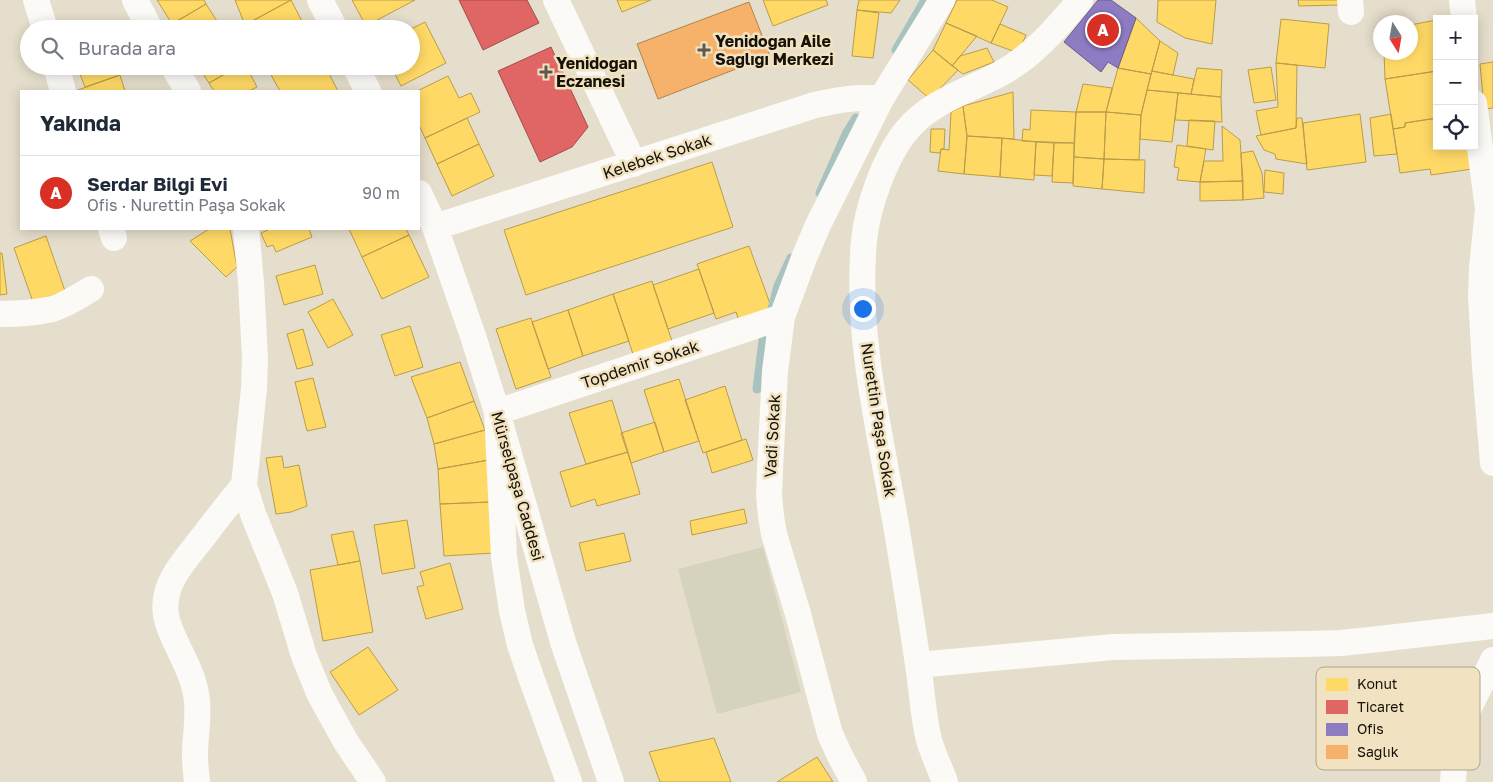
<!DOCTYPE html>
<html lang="tr">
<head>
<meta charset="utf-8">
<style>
  :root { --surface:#fff; --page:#f6f6f7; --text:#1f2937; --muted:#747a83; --line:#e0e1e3; --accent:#d93025 }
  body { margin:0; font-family:"Golos Text",sans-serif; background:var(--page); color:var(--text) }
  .controls { position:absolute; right:15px; top:15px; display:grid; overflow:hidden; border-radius:0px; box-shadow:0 2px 12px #0003 }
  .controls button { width:45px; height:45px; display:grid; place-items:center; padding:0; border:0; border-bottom:1px solid var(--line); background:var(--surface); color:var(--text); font:25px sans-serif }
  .compass { position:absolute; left:1373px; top:15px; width:45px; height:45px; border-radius:50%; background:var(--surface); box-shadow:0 2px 12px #0003; rotate:169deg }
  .you { position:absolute; left:862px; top:308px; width:18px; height:18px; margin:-12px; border:4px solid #fff; border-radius:50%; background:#1a73e8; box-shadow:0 0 0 8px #1a73e833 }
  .badge { display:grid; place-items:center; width:32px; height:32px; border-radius:50%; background:var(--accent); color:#fff; font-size:16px; font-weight:700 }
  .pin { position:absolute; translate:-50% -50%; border:2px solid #fff; box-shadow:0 1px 5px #0006 }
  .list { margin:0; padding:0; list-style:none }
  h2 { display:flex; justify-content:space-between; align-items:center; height:65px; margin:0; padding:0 20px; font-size:21px }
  h2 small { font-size:16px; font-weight:400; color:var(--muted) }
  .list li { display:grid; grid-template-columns:32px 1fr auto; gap:15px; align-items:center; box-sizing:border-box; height:75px; padding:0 20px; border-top:1px solid var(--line) }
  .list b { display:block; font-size:19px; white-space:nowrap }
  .list p { margin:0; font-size:16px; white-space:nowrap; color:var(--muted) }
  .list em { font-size:16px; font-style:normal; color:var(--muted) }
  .icon { flex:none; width:28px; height:28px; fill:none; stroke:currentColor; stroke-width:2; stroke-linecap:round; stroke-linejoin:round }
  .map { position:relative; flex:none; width:1493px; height:782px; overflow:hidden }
  .search { position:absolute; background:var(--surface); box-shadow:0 2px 12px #0003; left:20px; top:20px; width:400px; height:55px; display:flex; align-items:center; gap:12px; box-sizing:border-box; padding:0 18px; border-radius:28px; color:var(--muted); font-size:19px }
  .panel { position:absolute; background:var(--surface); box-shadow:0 2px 12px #0003; left:20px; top:90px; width:400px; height:140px; border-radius:0px }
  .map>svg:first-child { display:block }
  .green { fill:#d5d2bd }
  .homes { fill:#ffd966; stroke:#b99d4a }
  .shops { fill:#e06666; stroke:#a44d4a }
  .offices { fill:#8e7cc3; stroke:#6a5c8b }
  .health { fill:#f6b26b; stroke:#b3824d }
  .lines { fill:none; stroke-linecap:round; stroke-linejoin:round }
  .stream { stroke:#a8c2c0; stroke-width:9 }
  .minor { stroke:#fbfaf7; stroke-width:26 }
  .poi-dot { fill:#5f594c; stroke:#f1e2c2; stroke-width:2 }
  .labels { text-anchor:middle; stroke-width:5; stroke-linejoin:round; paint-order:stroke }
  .poi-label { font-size:16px; font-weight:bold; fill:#171207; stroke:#f1e2c2; text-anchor:start }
  .street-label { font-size:16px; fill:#171207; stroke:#f1e2c2 }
  .key { fill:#f1e2c2; stroke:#b0a48a; stroke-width:1 }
  .key-label { font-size:14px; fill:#171207 }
</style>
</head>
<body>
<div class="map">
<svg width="1493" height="782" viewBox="0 0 1493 782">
  <rect width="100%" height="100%" fill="#e6decc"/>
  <path class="green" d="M763 547 801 692 717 714 678 569Z"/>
  <path class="homes" d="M157 0H204L206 4 172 24Z
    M235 0H291L245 25Z
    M291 0 306 29H247L245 25Z
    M352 0H415L366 26Z
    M617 0H651L622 12Z
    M763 0H826L828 5 773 26Z
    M859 0H900L891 13 857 10Z
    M957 0H992L1008 7 991 43 946 23Z
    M1158 0H1216L1212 44 1185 38 1157 22Z
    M1298 0H1338V5L1299 6Z
    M206 4 222 29H175L172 24Z
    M857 10 879 13 873 58 852 56Z
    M1136 18 1160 41 1151 74 1118 68Z
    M1281 19 1329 24 1325 68 1276 63Z
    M1437 20V71L1385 79 1384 52H1410V25Z
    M425 22 446 63 401 86 391 66H411V29Z
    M946 23 977 36 952 66 933 50Z
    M1000 24 1026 35 1018 53 991 43Z
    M1160 41 1178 53 1173 75 1152 71Z
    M987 48 994 62 963 74 952 66 960 56Z
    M933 50 958 70 930 99 908 80Z
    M1493 62V108L1484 109 1480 64Z
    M1276 63 1297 65 1296 128 1261 135 1256 111 1278 107Z
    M77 66H116L120 75 85 87Z
    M198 66H239L209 83Z
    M239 66H246L257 87 249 91H214L209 83Z
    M266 66H284L270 73Z
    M284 66H325L338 91H280L270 73Z
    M1271 67 1276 100 1254 103 1248 70Z
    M1118 68 1151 74 1141 115 1106 112Z
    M1197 68 1222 70 1221 97 1191 94Z
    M1152 71 1194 79 1191 94 1147 90Z
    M1437 71V118L1405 123V127L1393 129 1385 79Z
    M120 75 125 91H79L78 90Z
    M448 76 459 98 471 93 480 112 425 138 419 125V91H417Z
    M1083 84 1112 88 1106 112H1076Z
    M1147 90 1178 93 1172 142 1140 139 1141 115Z
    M1013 92 1014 139 967 136 963 106Z
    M1178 93 1221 97 1222 122 1175 120Z
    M963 106 967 136 964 174 938 171 941 149 949 150 951 112Z
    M1031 110 1076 112 1074 143 1022 141 1023 129 1030 130Z
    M1076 112H1106L1104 159 1074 157Z
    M1106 112 1141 115 1139 160 1104 159Z
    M1360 114 1366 162 1307 170 1303 123Z
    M1391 114 1397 154 1374 156 1370 118Z
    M467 118 479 144 437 164 425 138Z
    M1297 118H1302L1307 164 1276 159 1275 154 1264 150 1256 136 1296 128Z
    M1437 118V146H1469L1472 169 1431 175 1430 169 1400 173 1393 129 1405 127V123Z
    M1189 120 1215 121 1213 150 1187 146Z
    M1222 126 1240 140 1243 181 1200 182 1204 161H1223Z
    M931 129H945L944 149H941L940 153 930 152Z
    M967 136 1002 138 1000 177 964 174Z
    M1002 138 1036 142 1034 180 1000 177Z
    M1036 142 1054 143 1052 176 1034 175Z
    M1054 143H1074L1073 183 1052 182Z
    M479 144 494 176 452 196 437 164Z
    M1177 145 1206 149 1200 182 1177 180 1179 168 1174 167Z
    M1253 151 1262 173 1264 198 1243 200 1241 153Z
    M1074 157 1104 159 1102 189 1073 186Z
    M1104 159 1145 160 1144 193 1102 189Z
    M712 162 733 227 526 295 504 230Z
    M1265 170 1284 173 1283 194 1264 192Z
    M1243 181V200L1200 201V182Z
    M209 229H230L237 267 226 277 190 241Z
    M267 229H309L312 237 276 252 273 245 267 247 261 233 268 230Z
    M349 229H406L409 235 362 257Z
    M409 235 429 277 382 299 362 257Z
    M46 236 65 291 33 302 14 248Z
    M749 246 772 309 739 321 736 312 716 319 697 264Z
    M0 253H2L7 294 0 295Z
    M315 265 323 294 284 305 276 276Z
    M699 269 714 313 668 329 653 285Z
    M652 281 672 341 633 354 613 294Z
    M613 294 629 341 583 356 568 310Z
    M333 299 353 335 328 348 308 312Z
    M568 310 583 356 548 369 532 322Z
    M531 318 551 377 516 389 496 329Z
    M410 326 423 367 395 376 381 335Z
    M303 329 313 365 297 369 287 334Z
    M460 362 474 401 427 418 411 377Z
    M313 378 326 427 307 431 295 382Z
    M679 379 699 441 664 452 644 390Z
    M725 386 742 440 703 453 685 400Z
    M612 400 628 452 586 464 569 413Z
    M474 401 485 430 434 444 427 418Z
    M655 422 664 452 631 463 621 433Z
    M485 430 489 460 438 469 434 444Z
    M746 439 753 460 712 473 706 452Z
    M628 452 640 494 597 506 595 499 571 507 560 472Z
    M282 456 284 468 299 465 307 506 291 512 276 514 266 458Z
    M489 460 491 502 440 504 438 469Z
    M491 502 494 553 444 556 440 504Z
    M744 509 747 523 692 535 690 521Z
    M407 520 415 568 382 574 374 525Z
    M353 531 360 561 338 565 331 535Z
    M624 533 631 561 586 571 579 543Z
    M360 561 373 632 323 641 310 570Z
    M450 563 463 609 426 619 417 587 424 585 420 572Z
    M368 647 398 690 359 715 330 672Z
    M714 738 731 782H660L649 752Z
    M817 757 833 782H777Z"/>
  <path class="shops" d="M459 0H527L539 23 483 50Z
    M551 47 588 127 572 147 540 162 498 71Z"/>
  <path class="offices" d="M1098 0H1111L1136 18 1118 68 1108 62 1101 72 1064 42Z"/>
  <path class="health" d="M749 2 770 56 658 99 637 44Z"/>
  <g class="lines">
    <path class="stream" d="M896 50 925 0
      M820 193 846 134 856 118
      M772 309 778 286 791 258
      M757 389 763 340"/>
    <path class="minor" d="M36 0 45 29
      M135 0 150 29
      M320 0 335 29
      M556 0 634 164
      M1350 0 1351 12
      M1462 0 1464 19
      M56 66 63 91
      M173 66 188 91
      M355 66 368 91
      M1474 103 1488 209 1482 268 1481 295 1485 367 1493 463
      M419 193 435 227 473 336 497 412 563 642 611 782
      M435 227 815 105C838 100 858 96 881 99
      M111 229 114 238
      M246 229 251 282 255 358 254 388 244 485 253 514 285 593 304 656 320 695 346 742 373 782
      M0 314C17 314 35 313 52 309 66 305 78 297 91 289
      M918 665 1113 647 1303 644 1341 643 1379 639 1493 626
      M197 782C196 773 195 764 195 755 195 735 200 715 196 694 192 668 174 645 167 620 158 584 187 559 206 533 218 517 231 501 244 485
      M569 782 532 680 520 645 512 611 504 557 497 412 782 317
      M854 782 840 756 830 734 798 614 774 534 771 516 769 495 770 470 775 371 782 317 804 258 818 225 881 99 942 0
      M945 782C940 768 933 754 929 740 923 716 922 690 918 665 912 622 905 580 898 537 882 439 855 341 864 241 867 208 885 156 907 130 930 102 967 91 998 75 1032 57 1056 29 1080 0
      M1453 782C1454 759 1458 735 1467 713 1474 695 1485 678 1493 660"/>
  </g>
  <g class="poi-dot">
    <path d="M701.5 42.5h5v5h5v5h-5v5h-5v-5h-5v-5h5z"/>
    <path d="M543.5 64.5h5v5h5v5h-5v5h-5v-5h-5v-5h5z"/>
  </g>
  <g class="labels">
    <g class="poi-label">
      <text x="715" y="47">Yenidoğan Aile<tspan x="715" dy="18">Sağlığı Merkezi</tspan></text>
      <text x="556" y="69">Yenidoğan<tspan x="556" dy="18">Eczanesi</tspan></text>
    </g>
    <g class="street-label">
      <text transform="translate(657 156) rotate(-18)" y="6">Kelebek Sokak</text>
      <text transform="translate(640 364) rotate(-18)" y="6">Topdemir Sokak</text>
      <text transform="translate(879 420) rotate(81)" y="6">Nurettin Paşa Sokak</text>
      <text transform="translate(772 436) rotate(-87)" y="6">Vadi Sokak</text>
      <text transform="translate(518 486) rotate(74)" y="6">Mürselpaşa Caddesi</text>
    </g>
  </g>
  <rect x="1316" y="667" width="164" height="103" rx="8" class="key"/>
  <rect x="1326" y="678" width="22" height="13" fill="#ffd966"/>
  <rect x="1326" y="700" width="22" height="14" fill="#e06666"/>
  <rect x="1326" y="723" width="22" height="13" fill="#8e7cc3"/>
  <rect x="1326" y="745" width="22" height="14" fill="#f6b26b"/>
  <g class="key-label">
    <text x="1357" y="689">Konut</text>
    <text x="1357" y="712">Ticaret</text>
    <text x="1357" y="734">Ofis</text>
    <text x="1357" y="757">Sağlık</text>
  </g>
</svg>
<div class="controls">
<button>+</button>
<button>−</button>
<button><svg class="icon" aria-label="locate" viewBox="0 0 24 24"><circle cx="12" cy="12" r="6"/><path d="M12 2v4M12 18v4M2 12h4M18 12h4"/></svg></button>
</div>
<svg class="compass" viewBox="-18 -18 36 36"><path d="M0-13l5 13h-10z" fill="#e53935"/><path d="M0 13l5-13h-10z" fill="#747a83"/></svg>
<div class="you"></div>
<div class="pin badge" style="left:1103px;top:30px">A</div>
<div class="search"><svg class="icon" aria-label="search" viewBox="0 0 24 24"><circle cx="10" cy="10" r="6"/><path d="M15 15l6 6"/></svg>Burada ara</div>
<section class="panel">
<h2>Yakında<small></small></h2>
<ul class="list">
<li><span class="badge">A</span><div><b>Serdar Bilgi Evi</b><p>Ofis · Nurettin Paşa Sokak</p></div><em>90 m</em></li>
</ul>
</section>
</div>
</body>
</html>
